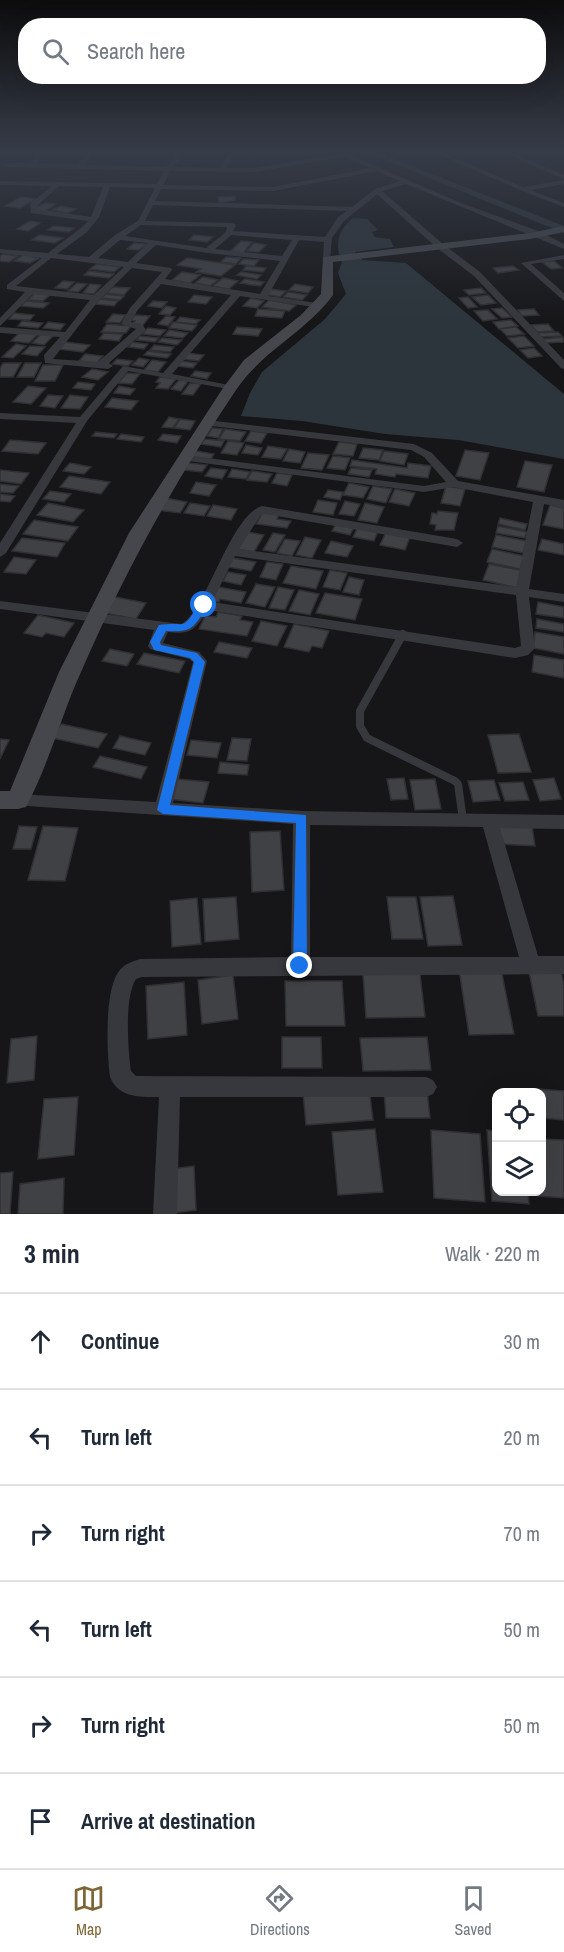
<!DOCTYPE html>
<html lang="en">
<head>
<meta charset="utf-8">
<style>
  :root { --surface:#fff; --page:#f2f2f3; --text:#1f2937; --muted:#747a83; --line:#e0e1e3; --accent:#7e6636 }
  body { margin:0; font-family:"Archivo Narrow",sans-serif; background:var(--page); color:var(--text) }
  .controls { position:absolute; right:18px; bottom:18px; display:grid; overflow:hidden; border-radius:12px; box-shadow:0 6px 24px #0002 }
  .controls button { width:54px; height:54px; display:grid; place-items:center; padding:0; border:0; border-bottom:2px solid var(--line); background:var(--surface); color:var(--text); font:30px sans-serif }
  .stop { position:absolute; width:18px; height:18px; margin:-14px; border:4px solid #1a73e8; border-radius:50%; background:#fff }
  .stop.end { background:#1a73e8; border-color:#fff; box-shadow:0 2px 6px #0008 }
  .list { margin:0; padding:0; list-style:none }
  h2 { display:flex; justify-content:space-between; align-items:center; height:78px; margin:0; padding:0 24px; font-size:26px }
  h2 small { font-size:20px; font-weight:400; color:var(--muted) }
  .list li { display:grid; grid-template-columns:39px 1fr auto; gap:18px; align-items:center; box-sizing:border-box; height:96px; padding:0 24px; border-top:2px solid var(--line) }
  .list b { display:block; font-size:22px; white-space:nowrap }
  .list em { font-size:20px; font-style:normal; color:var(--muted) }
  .icon { flex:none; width:33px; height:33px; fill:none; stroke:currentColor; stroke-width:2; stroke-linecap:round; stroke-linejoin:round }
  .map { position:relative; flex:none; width:564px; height:1214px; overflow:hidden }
  .search { position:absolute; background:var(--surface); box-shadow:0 6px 24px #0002; left:18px; right:18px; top:18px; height:66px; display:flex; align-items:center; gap:15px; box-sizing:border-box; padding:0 21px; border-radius:24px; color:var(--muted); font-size:22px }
  .sheet { height:654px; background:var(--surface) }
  nav { display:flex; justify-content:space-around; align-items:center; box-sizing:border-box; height:84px; border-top:2px solid var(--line); background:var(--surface); font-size:16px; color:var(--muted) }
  nav a { display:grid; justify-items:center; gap:3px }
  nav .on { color:var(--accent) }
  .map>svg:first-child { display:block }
  .water { fill:#2c353c }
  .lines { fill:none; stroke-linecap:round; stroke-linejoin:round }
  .canal { fill:#2c353c; fill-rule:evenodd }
  .building { fill:#404145; stroke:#303034; stroke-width:1.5 }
  .lane { stroke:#37383d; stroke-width:8 }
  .street { fill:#37383d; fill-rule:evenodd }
  .secondary { fill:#45474d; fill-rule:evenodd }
  .route { fill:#1a73e8 }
</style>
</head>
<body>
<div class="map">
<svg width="564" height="1214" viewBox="0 0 564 1214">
  <rect width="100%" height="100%" fill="#161618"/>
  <path class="water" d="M353 218 367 219 378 230 372 232 375 237 390 239 394 247 355 252 362 260 406 263 564 394V459L458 440 385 434 302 421 241 416 250 393 262 372 325 319 346 294 338 273 342 262C334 245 338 230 353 218Z"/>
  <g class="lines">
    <path class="canal" d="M368 153H379L564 226V233Z"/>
  </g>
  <path class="building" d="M235 196V200L219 203V197Z
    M21 197 36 199 20 208 5 206Z
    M45 203 56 204 45 211 33 209Z
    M61 206 76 209 67 213 52 210Z
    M30 221 40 223 28 231 17 229Z
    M53 226 74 228 69 232 48 230Z
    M39 235 63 238 55 243 32 240Z
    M194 235 213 237 207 242 189 240Z
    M241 241 252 242 243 253 231 251Z
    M134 243 146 244 139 250 127 249Z
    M254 243 266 245 259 252 247 251Z
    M3 254 18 256 9 262 0 261V256Z
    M23 255 39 258 30 263 14 261Z
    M226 257 241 258 236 264 221 262Z
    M187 258 235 265 221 276 196 272 201 269 177 265Z
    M243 259 259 260 254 266 239 264Z
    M554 261 562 268 551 269 542 262Z
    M97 264 120 267 114 272 90 269Z
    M246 266 266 268 263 272 243 270Z
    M513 266 519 270 498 273 493 268Z
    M89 271 114 274 109 278 84 275Z
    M182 272 200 275 190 283 172 280Z
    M241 272 261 275 257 279 237 275Z
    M203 277 218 280 210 286 195 283Z
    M223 278 238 281 229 289 213 286Z
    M245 279 264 282 260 286 240 283Z
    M63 281 74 282 67 289 55 288Z
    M77 283 87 284 78 292 68 291Z
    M90 284 101 285 94 294 83 293Z
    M295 284 313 287 308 293 289 290Z
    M113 287 130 288 124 295 106 293Z
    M481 288 486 293 469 295 464 290Z
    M270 289 286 291 280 297 264 294Z
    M288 292 307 295 302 300 283 297Z
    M35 293 50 295 43 301 28 300Z
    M105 294 124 296 120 300 102 298Z
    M194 295 212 297 206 304 188 302Z
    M488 295 496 303 481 305 472 297Z
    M468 297 477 307 468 308 459 298Z
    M251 298 264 301 257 308 243 306Z
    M100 299 118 301 114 306 95 304Z
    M269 300 296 305 289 311 262 307Z
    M26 301 49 303 43 308 21 306Z
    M153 301 167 302 162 308 148 306Z
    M166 306 176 308 170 315 159 314Z
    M502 308 512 317 502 318 492 309Z
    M258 309 285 311 282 318 255 316Z
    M534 309 539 315 522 316 518 310Z
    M488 310 497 319 483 321 474 311Z
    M14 313 34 315 30 320 9 319Z
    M113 314 126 315 120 323 106 322Z
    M135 315 150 316 143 325H132L135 321 131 320Z
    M166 316 175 317 168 326 158 324Z
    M180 317 200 320 196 324 176 322Z
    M511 320 518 326 499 329 493 322Z
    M22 321 43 323 38 328 18 326Z
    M48 322 65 324 60 330 43 328Z
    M173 322 197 325 192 331 169 328Z
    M107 324 131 326 126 333 101 332Z
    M548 324 554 331 537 332 531 325Z
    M237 327 262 329 258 336 233 334Z
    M516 327 524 334 507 336 500 329Z
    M148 328 166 330 160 336 142 334Z
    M169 330 188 333 183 338 164 336Z
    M20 332 38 334 29 343 11 341Z
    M558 332 562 336 537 337 534 333Z
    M104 333 123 334 119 341 99 339Z
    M41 334 53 336 44 345 32 343Z
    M140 336 159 338 155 342 136 340Z
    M524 336 534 346 518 348 508 338Z
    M563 337 564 342 545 343 542 339Z
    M162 338 182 340 177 345 158 342Z
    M65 342 90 345 83 352 57 349Z
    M132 342 148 344 144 349 128 347Z
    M16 344 26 346 13 358 2 357Z
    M154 345 174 347 170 352 150 350Z
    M30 346 45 347 37 356 22 354Z
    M534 348 542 356 528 358 520 350Z
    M148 351 171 354 167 358 144 355Z
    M187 353 204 355 199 361 182 359Z
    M85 354 103 356 97 363 79 361Z
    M139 358 149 360 143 367 132 365Z
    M117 359 133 361 128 366 112 364Z
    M152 360 166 362 158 372 144 370Z
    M181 361 197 363 193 368 177 366Z
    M3 363H21L13 377H0V368Z
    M25 363H41L34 377H17Z
    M43 365H63L55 381H35Z
    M92 369 108 372 98 380 82 377Z
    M195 371 211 373 207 379 191 376Z
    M127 373 140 374 132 384 118 383Z
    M160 377 176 379 168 389 156 388 160 383 156 382Z
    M179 380 188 381 181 391 171 389Z
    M78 382 95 384 91 390 73 388Z
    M190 383 201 384 193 395 182 394Z
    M28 386 46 388 31 404 13 402Z
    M119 386 135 389 130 395 114 393Z
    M48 395 63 396 55 408 40 406Z
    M70 395 88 397 80 409 61 408Z
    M112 398 138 401 131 410 105 407Z
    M169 417 179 419 173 428 162 427Z
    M180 419 195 421 190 430 174 428Z
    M212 428 223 429 218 438 207 436Z
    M225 429 246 432 240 441 219 439Z
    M251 431 267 433 261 443 245 441Z
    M96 432 117 434 114 438 92 436Z
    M121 434 144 437 141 442 117 439Z
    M163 434 181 436 177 443 158 440Z
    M205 439 224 441 221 447 201 444Z
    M10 440 46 443 38 454 2 451Z
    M228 441 244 443 237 455 221 453Z
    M339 442 357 444 353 456 333 454Z
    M246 445 262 448 258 455 242 453Z
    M268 446 287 449 281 459 262 457Z
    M363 448 383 450 379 460 359 458Z
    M289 449 305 452 300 463 283 461Z
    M465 450 489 453 480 480 456 476Z
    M196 451 214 454 211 459 192 457Z
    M384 451 408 454 404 465 380 461Z
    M308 453 329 455 322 470 301 468Z
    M333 456 350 458 345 470 327 468Z
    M352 460 407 468 408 463 431 466 428 478 396 474 395 477 375 474 377 469 350 466Z
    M525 461 552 465 544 492 517 487Z
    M70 463 91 467 84 474 63 471Z
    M189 463 207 465 202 472 184 470Z
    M211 468 227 470 222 479 205 476Z
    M351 468 372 470 369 477 348 474Z
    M232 469 250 472 246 479 228 477Z
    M0 470 29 473 21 484 0 481Z
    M252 471 272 474 267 482 247 480Z
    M277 473 292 475 287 486 272 483Z
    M69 476 110 482 101 494 60 487Z
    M196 482 216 485 209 496 190 493Z
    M349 483 369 487 363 498 343 495Z
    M0 484 19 486 13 493 0 492Z
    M373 486 392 489 386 503 367 499Z
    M446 486 465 489 460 506 441 503Z
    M395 489 415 493 409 506 389 502Z
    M328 490 343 492 340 500 324 497Z
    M50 491 71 494 64 502 43 499Z
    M0 494 15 496 10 502 0 501Z
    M165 498 187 502 180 513 157 510Z
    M318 500 337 503 333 515 313 512Z
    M345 501 360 504 354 516 339 514Z
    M48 503 84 510 73 522 37 515Z
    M190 503 210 506 204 516 184 513Z
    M365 503 384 507 377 523 358 520Z
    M213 505 237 509 231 520 207 516Z
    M550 505 564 508V529L543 525Z
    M438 511 458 513 454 530H435L436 525 430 524 432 513 437 514Z
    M263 512 279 514 277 519 291 521 287 528 256 524Z
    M500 518 527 524 525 530 498 524Z
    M34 520 78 527 68 541 23 534Z
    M336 524 354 527 350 535 332 531Z
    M498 526 527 532 525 538 496 533Z
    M358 527 378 531 374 541 353 537Z
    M247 532 264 535 254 552 236 549Z
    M386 532 410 537 405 550 380 545Z
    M273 533 285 535 275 552 263 550Z
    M496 535 527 541 523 553 492 547Z
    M305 537 321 540 312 558 296 555Z
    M22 538 65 543 57 557 12 551Z
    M285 539 300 541 292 556 277 553Z
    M542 539 564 544V555L538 550Z
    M331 541 353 546 347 557 325 553Z
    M492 549 524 556 520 569 487 562Z
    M14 557 36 560 26 574 4 572Z
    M233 558 256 562 251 571 228 567Z
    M267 562 283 564 276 580 260 577Z
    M489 564 524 571 518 588 483 580Z
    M291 566 323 571 316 589 283 583Z
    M330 570 347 573 340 590 323 587Z
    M228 572 246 575 241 585 223 581Z
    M349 577 364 580 359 595 343 592Z
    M256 584 275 587 265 607 246 603Z
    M218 587 246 592 241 603 220 599 219 602 211 601Z
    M278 587 294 590 285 610 269 608Z
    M299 590 319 594 310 615 289 611Z
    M325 593 362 599 355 620 316 613Z
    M110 596 146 603 136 619 99 612Z
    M538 602 564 607V618L536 614Z
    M218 612 242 616 240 620 253 622 247 636 199 629 205 616 216 617Z
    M38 615 74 623 64 637 46 633 42 637 24 633Z
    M537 619 564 624V632L536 628Z
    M261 621 287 626 277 646 252 641Z
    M294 624 329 631 322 648 312 646 309 652 284 647Z
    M535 632 564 637V654L533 648Z
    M219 642 252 648 247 658 214 652Z
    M110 649 134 654 127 666 102 661Z
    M144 653 185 661 179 673 137 664Z
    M534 655 564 660V678L532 672Z
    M61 724 107 734 98 748 52 738Z
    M519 734 531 772 498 773 488 735Z
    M120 736 151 743 145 755 113 748Z
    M232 738 251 739 247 761 227 760Z
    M0 739 9 740 0 759Z
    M191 740 221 743 217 758 187 755Z
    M100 756 147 767 141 779 93 767Z
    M220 762 249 765 247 775 218 773Z
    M404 778 408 799 391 800 387 779Z
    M554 778 561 799 540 801 533 780Z
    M177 779 209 782 203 803 170 799Z
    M435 779 441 809 415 810 410 780Z
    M494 780 500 800 473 802 468 781Z
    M523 782 529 800 505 801 499 783Z
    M498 823 532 825 535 846 501 844Z
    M19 826 37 827 31 849H13Z
    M43 826 78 828 65 881 28 880Z
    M280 831 284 890 252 892 250 832Z
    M453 896 462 945 428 946 420 897Z
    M236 897 239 939 205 942 203 899Z
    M387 897H416L423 939H392Z
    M197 898 201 944 172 947 170 901Z
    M459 969H501L514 1034 469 1035Z
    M561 971 564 985V1016H538L529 972Z
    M363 974H420L425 1017 366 1018Z
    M233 975 238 1019 202 1024 198 980Z
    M285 981H342L345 1026H286Z
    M184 982 187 1035 148 1039 146 986Z
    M37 1036 34 1080 7 1083 11 1039Z
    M282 1037H321L322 1068H282Z
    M427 1037 431 1070 363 1071 360 1038Z
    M369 1088 373 1120 306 1125 303 1092Z
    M538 1089 564 1091V1120L542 1118V1092H538Z
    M384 1090H427L430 1118H386Z
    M78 1097 74 1155 38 1159 44 1099Z
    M375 1129 383 1192 338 1195 332 1132Z
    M431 1130 480 1134 485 1202 434 1198Z
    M487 1130 496 1131V1192H528L529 1204 492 1201Z
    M542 1139 564 1140V1198L538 1196V1192H542Z
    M194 1166 196 1210 174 1213 172 1169Z
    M13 1172 10 1214H0V1173Z
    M64 1178 63 1214H18L20 1184Z"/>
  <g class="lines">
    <path class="lane" d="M403 634 360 711V726L367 738 455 781 458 784 463 820"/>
    <path class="street" d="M38 153H44L37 163 78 164 86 153H92L85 165 166 167 178 153H184L173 167 220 168 229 153H235L226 168H255L346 153H362L352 156 461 203 541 232 564 244V249L406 184 382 191 443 244 480 272 564 360V369L561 368 474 276 437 248 377 194 344 221 332 238 330 261 323 259 324 242 299 240 268 296 317 303 321 306 320 308 240 296 172 374 234 386V390L128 371 87 421 6 553 0 557V543L76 423 0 419V413L80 417 123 366 163 373 231 295 161 284 137 311 131 322 142 324 146 330 109 363 113 366 108 369 45 363 44 355 60 337 0 333V327L65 332 90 300 33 294 0 326V318L25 292 7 289V285L42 258 0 253V249L48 253 81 228 88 221 31 213 30 204 52 186 0 185V181L157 184 164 171 6 167 3 165 6 163H30ZM344 157 371 168 273 187 163 185 170 171 255 172ZM377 171 400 181 375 189 352 207 155 201 161 189 273 191ZM59 186 103 187 91 217 37 209V206ZM110 187 155 188 138 221 115 235 89 257 57 254 87 232 99 217ZM153 205 347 211 338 217 325 237 233 231 236 225 232 223 145 221ZM141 225 227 227 226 232 206 248 125 236ZM231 235 292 240 282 256 215 249ZM120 240 148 243 128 262 98 258ZM156 245 208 253 280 261 260 294 165 279 172 270 171 268 136 263ZM51 258 124 267 94 295 16 286ZM132 268 162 272 130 308 121 324 136 329 98 362 53 359 99 300Z
      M435 153H443L523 187 564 180V184L530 190 564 203V207L520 190Z
      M504 153H512L564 175V179Z
      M564 255V259L531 264 564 293V301L521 263Z
      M207 420 414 444 432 453 458 481 564 500V508L544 504 529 589 564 594V602L529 597 535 648 528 655 515 658 208 610C195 629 192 635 168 632L163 643 199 652 207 661 173 803 302 811 564 815V829L500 828 538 956H564V974L142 977 136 979C124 997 128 1050 131 1071L136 1076 426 1077 433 1080 437 1087 433 1094 426 1097H180L177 1214H153L159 1097C139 1097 119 1098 110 1077 107 1054 103 982 123 967 127 963 135 961 140 959L291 957 293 824 12 805 10 800 12 795 18 794 156 802 193 662 189 659 150 649 148 646 154 630 0 609V601L181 624C205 614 230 515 262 506L457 539 463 543 457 547 265 514 260 516 239 549 516 587 533 502 454 487 424 492 181 460 179 458 185 455 424 486 446 482 424 457 411 450 203 425V421ZM235 556 516 595 521 646 515 648 212 602ZM310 825 483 827 519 957H310Z"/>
    <path class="secondary" d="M564 226V232L530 239 333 262V295C306 332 262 351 236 390 176 479 124 573 81 672 61 716 49 764 26 807L18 809H0V791H10L59 672 129 533 223 388 244 360 301 315 321 294 323 257 530 233Z"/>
  </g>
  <linearGradient id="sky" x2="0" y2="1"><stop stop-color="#0c0c0d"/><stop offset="0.47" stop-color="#363c48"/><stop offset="1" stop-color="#363c48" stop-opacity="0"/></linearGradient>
  <rect width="564" height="323" fill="url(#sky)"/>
  <path class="route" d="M200 603 208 605C194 627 193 633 166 631L160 642 161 645 197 653 205 662 170 805 306 815 307 966 305 971 300 973 295 971 293 966 296 823 163 814 157 810 194 662 190 658 154 650 150 642 159 625C189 621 180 633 200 603Z"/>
</svg>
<div class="controls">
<button><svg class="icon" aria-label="locate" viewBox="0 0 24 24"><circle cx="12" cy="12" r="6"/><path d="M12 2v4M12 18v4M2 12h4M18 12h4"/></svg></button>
<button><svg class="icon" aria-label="layers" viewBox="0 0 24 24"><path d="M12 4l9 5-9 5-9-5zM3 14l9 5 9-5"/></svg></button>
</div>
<div class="stop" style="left:204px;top:605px"></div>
<div class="stop end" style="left:300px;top:966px"></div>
<div class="search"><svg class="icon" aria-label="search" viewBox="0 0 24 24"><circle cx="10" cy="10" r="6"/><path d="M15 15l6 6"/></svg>Search here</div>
</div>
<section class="sheet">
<h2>3 min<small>Walk · 220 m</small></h2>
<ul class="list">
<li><svg class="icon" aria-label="ahead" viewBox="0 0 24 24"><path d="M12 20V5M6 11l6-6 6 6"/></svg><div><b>Continue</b></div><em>30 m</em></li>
<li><svg class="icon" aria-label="left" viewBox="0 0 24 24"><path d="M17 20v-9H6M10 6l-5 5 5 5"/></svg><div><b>Turn left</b></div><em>20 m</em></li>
<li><svg class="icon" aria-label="right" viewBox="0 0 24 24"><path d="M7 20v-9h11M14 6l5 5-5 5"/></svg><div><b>Turn right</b></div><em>70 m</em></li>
<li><svg class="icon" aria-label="left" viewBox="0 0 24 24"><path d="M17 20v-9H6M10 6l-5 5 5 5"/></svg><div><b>Turn left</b></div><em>50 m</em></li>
<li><svg class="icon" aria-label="right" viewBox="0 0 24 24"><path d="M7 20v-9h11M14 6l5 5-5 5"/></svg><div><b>Turn right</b></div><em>50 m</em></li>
<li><svg class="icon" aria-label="arrive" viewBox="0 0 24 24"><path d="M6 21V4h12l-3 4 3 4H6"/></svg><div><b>Arrive at destination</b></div></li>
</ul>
</section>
<nav>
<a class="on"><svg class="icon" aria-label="map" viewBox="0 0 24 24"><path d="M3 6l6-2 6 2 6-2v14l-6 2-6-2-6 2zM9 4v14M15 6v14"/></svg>Map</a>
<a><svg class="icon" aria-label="directions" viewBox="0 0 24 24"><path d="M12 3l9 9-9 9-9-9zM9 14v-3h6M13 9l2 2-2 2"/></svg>Directions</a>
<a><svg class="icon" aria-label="saved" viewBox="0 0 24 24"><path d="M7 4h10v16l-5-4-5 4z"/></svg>Saved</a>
</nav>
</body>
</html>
